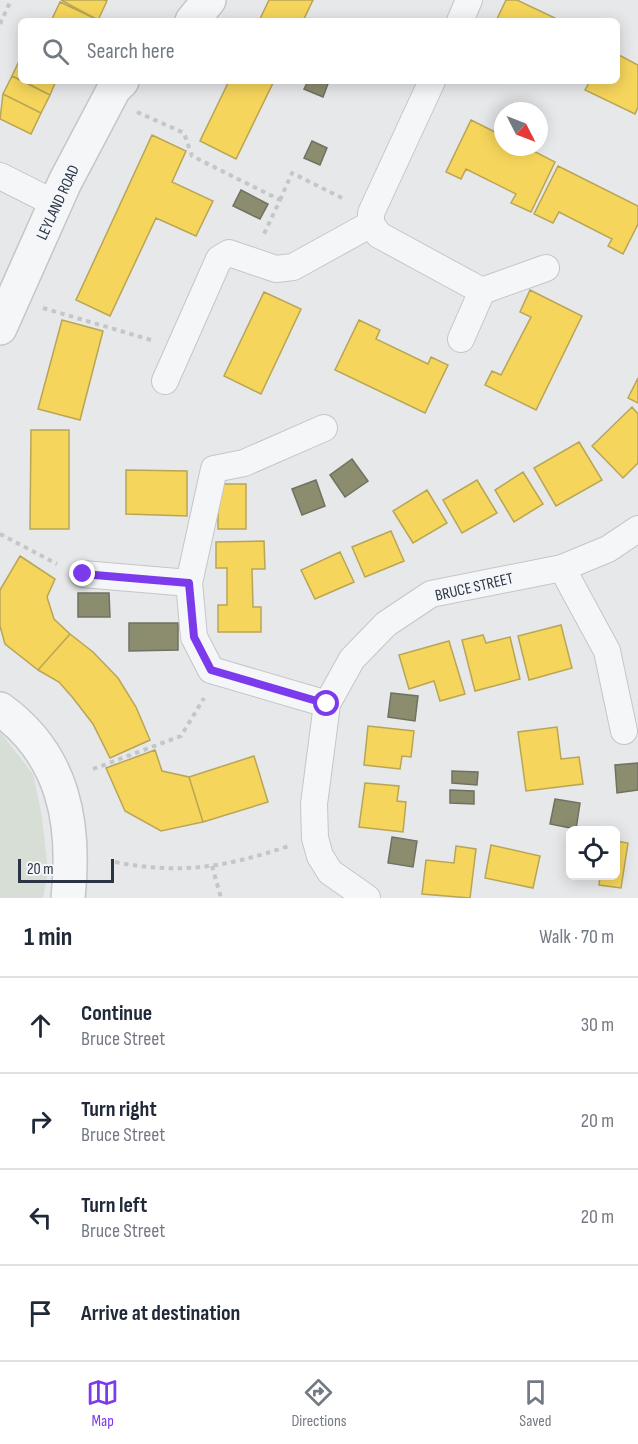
<!DOCTYPE html>
<html lang="en">
<head>
<meta charset="utf-8">
<style>
  :root { --surface:#fff; --page:#f6f6f7; --text:#1f2937; --muted:#747a83; --line:#e0e1e3; --accent:#7c3aed }
  body { margin:0; font-family:"Sofia Sans Condensed",sans-serif; background:var(--page); color:var(--text) }
  .controls { position:absolute; right:18px; bottom:18px; display:grid; overflow:hidden; border-radius:9px; box-shadow:0 3px 15px #0003 }
  .controls button { width:54px; height:54px; display:grid; place-items:center; padding:0; border:0; border-bottom:2px solid var(--line); background:var(--surface); color:var(--text); font:30px sans-serif }
  .compass { position:absolute; left:494px; top:102px; width:54px; height:54px; border-radius:50%; background:var(--surface); box-shadow:0 3px 15px #0003; rotate:132deg }
  .scale { position:absolute; left:18px; bottom:15px; width:96px; box-sizing:border-box; padding-left:6px; border:3px solid #2b3445; border-top:0; font-size:16px; line-height:21px; white-space:nowrap; color:#2b3445; -webkit-text-stroke:4px #f4f6f9; paint-order:stroke }
  .stop { position:absolute; width:18px; height:18px; margin:-14px; border:4px solid #7c3aed; border-radius:50%; background:#fff }
  .stop.end { background:#7c3aed; border-color:#fff; box-shadow:0 2px 6px #0008 }
  .list { margin:0; padding:0; list-style:none }
  h2 { display:flex; justify-content:space-between; align-items:center; height:78px; margin:0; padding:0 24px; font-size:26px }
  h2 small { font-size:20px; font-weight:400; color:var(--muted) }
  .list li { display:grid; grid-template-columns:39px 1fr auto; gap:18px; align-items:center; box-sizing:border-box; height:96px; padding:0 24px; border-top:2px solid var(--line) }
  .list b { display:block; font-size:22px; white-space:nowrap }
  .list p { margin:0; font-size:20px; white-space:nowrap; color:var(--muted) }
  .list em { font-size:20px; font-style:normal; color:var(--muted) }
  .icon { flex:none; width:33px; height:33px; fill:none; stroke:currentColor; stroke-width:2; stroke-linecap:round; stroke-linejoin:round }
  .map { position:relative; flex:none; width:638px; height:898px; overflow:hidden }
  .search { position:absolute; background:var(--surface); box-shadow:0 3px 15px #0003; left:18px; right:18px; top:18px; height:66px; display:flex; align-items:center; gap:15px; box-sizing:border-box; padding:0 21px; border-radius:9px; color:var(--muted); font-size:22px }
  .sheet { height:462px; background:var(--surface) }
  nav { display:flex; justify-content:space-around; align-items:center; box-sizing:border-box; height:84px; border-top:2px solid var(--line); background:var(--surface); font-size:16px; color:var(--muted) }
  nav a { display:grid; justify-items:center; gap:3px }
  nav .on { color:var(--accent) }
  .map>svg:first-child { display:block }
  .green { fill:#d6ded6 }
  .homes { fill:#f6d55c; stroke:#b9a555; stroke-width:1.5 }
  .industry { fill:#8c8c6e; stroke:#6f7262; stroke-width:1.5 }
  .lines { fill:none; stroke-linecap:round; stroke-linejoin:round }
  .minor-casing { stroke:#c4c6c8; stroke-width:28 }
  .tertiary-casing { stroke:#c4c6c8; stroke-width:36 }
  .path { stroke:#c5c6ca; stroke-width:4; stroke-dasharray:4.5 4.5; stroke-linecap:butt }
  .minor { stroke:#f5f6f7; stroke-width:26 }
  .tertiary { stroke:#f5f6f7; stroke-width:33 }
  .route { stroke:#7c3aed; stroke-width:8 }
  .labels { text-anchor:middle; stroke-width:6; stroke-linejoin:round; paint-order:stroke }
  .street-label { font-size:16px; fill:#2b3445; stroke:#f4f6f9 }
</style>
</head>
<body>
<div class="map">
<svg width="638" height="898" viewBox="0 0 638 898">
  <rect width="100%" height="100%" fill="#e6e8ea"/>
  <path class="green" d="M0 732 33 774 42 817 48 871 43 898H0Z"/>
  <path class="homes" d="M61 0H104L107 1 98 20Z
    M269 0H313L303 21H259Z
    M506 0H517L555 18 553 21H496Z
    M60 2 98 20 97 21H51Z
    M617 54 638 65V107L635 114 585 90 590 81H617Z
    M21 57V80L12 76Z
    M12 76 50 95 41 113 3 94Z
    M23 81H56L50 95Z
    M229 81H274L236 159 200 141Z
    M3 94 41 113 31 134 0 119Z
    M471 120 503 136V147H526L555 162 531 212 511 203 516 194 466 169 461 179 446 172Z
    M152 135 186 151 172 182 213 201 196 236 156 218 110 316 76 300Z
    M558 166 638 206V224L623 254 608 246 612 239 559 212 553 223 534 214Z
    M530 290 582 316 536 410 485 385 492 371 501 375 531 317 520 312Z
    M264 292 301 309 261 394 224 376Z
    M62 320 103 331 80 420 38 409Z
    M359 320 380 330 376 339 428 364 431 357 448 365 425 413 335 370Z
    M638 378V403L628 398Z
    M632 407 638 414V463L623 478 592 446Z
    M31 430H69V529H30Z
    M579 442 602 480 556 506 534 468Z
    M126 470 187 471V516L126 514Z
    M523 472 543 504 514 522 495 490Z
    M477 480 497 513 462 533 443 500Z
    M218 484H246V529H218Z
    M427 490 447 523 413 543 393 511Z
    M391 531 404 561 365 577 352 547Z
    M264 541 265 569H252L253 607H261V632H218V605H227V568H216V542Z
    M340 552 354 582 315 599 301 570Z
    M20 556 55 579 47 597 54 619 70 634 38 670 5 644 0 626V590Z
    M561 625 572 668 529 680 518 636Z
    M70 634 93 652 118 678 136 707 150 740 110 758 93 724 73 698 59 682 38 670Z
    M483 635 486 643 510 637 520 679 475 691 462 640Z
    M449 641 465 694 440 701 434 681 409 689 399 655Z
    M368 726 414 731 411 757 402 756 400 769 364 765Z
    M557 727 561 759 579 757 583 784 526 791 518 732Z
    M155 750 162 771 189 777 203 822 161 831 125 811 106 768Z
    M254 756 268 802 203 822 189 777Z
    M365 783 399 786 397 801 406 802 403 832 359 827Z
    M616 841 628 843 621 888 599 885 600 876H616Z
    M491 845 540 856 533 888 485 878Z
    M456 846 476 849 470 898 422 894 426 860 454 863Z"/>
  <path class="industry" d="M308 81H329L323 97 304 89Z
    M312 141 327 148 320 165 304 158Z
    M241 190 268 204 260 219 233 206Z
    M352 459 368 481 345 497 330 475Z
    M316 480 325 506 302 515 292 489Z
    M78 593H109L110 617H78Z
    M129 623H178V650L129 651Z
    M391 693 418 696 415 721 388 717Z
    M638 763V790L617 793 615 765Z
    M452 771 478 772 477 785 452 783Z
    M450 790 474 791V804L450 803Z
    M555 799 580 803 576 829 550 824Z
    M392 837 417 841 413 867 388 863Z"/>
  <g class="lines">
    <defs>
      <path id="minor" d="M460 21 469 0
        M0 176 56 204
        M371 224 379 235 482 291 546 268
        M461 339 482 291
        M165 381 219 259 229 253 276 269 293 267 371 224V213L432 81
        M324 428 244 463 214 469 189 583 194 637 211 670 327 704
        M562 568 607 651 624 731
        M83 574 189 583
        M367 898 330 872 320 856 315 838 314 804 327 704 352 659 386 624 431 594 562 568 608 549 638 529"/>
      <path id="tertiary" d="M192 21 209 0
        M0 328 65 182 114 89 122 81
        M0 709C64 755 76 823 68 898"/>
    </defs>
    <use href="#minor" class="minor-casing"/>
    <use href="#tertiary" class="tertiary-casing"/>
    <path class="path" d="M0 24 11 0
      M137 112 184 133 192 156 280 200 263 236
      M280 200 292 173 346 200
      M43 308 151 340
      M0 534 57 564
      M93 769 181 736 204 698
      M115 862C181 875 226 867 289 846
      M212 866 221 898"/>
    <use href="#minor" class="minor"/>
    <use href="#tertiary" class="tertiary"/>
  </g>
  <g class="lines">
    <path class="route" d="M83 574 189 583 194 637 211 670 327 704"/>
  </g>
  <g class="labels">
    <g class="street-label">
      <text transform="translate(57 202) rotate(-65)" y="6">LEYLAND ROAD</text>
      <text transform="translate(474 586) rotate(-13)" y="6">BRUCE STREET</text>
    </g>
  </g>
</svg>
<div class="controls">
<button><svg class="icon" aria-label="locate" viewBox="0 0 24 24"><circle cx="12" cy="12" r="6"/><path d="M12 2v4M12 18v4M2 12h4M18 12h4"/></svg></button>
</div>
<svg class="compass" viewBox="-18 -18 36 36"><path d="M0-13l5 13h-10z" fill="#e53935"/><path d="M0 13l5-13h-10z" fill="#747a83"/></svg>
<div class="scale">20 m</div>
<div class="stop" style="left:327px;top:704px"></div>
<div class="stop end" style="left:83px;top:574px"></div>
<div class="search"><svg class="icon" aria-label="search" viewBox="0 0 24 24"><circle cx="10" cy="10" r="6"/><path d="M15 15l6 6"/></svg>Search here</div>
</div>
<section class="sheet">
<h2>1 min<small>Walk · 70 m</small></h2>
<ul class="list">
<li><svg class="icon" aria-label="ahead" viewBox="0 0 24 24"><path d="M12 20V5M6 11l6-6 6 6"/></svg><div><b>Continue</b><p>Bruce Street</p></div><em>30 m</em></li>
<li><svg class="icon" aria-label="right" viewBox="0 0 24 24"><path d="M7 20v-9h11M14 6l5 5-5 5"/></svg><div><b>Turn right</b><p>Bruce Street</p></div><em>20 m</em></li>
<li><svg class="icon" aria-label="left" viewBox="0 0 24 24"><path d="M17 20v-9H6M10 6l-5 5 5 5"/></svg><div><b>Turn left</b><p>Bruce Street</p></div><em>20 m</em></li>
<li><svg class="icon" aria-label="arrive" viewBox="0 0 24 24"><path d="M6 21V4h12l-3 4 3 4H6"/></svg><div><b>Arrive at destination</b></div></li>
</ul>
</section>
<nav>
<a class="on"><svg class="icon" aria-label="map" viewBox="0 0 24 24"><path d="M3 6l6-2 6 2 6-2v14l-6 2-6-2-6 2zM9 4v14M15 6v14"/></svg>Map</a>
<a><svg class="icon" aria-label="directions" viewBox="0 0 24 24"><path d="M12 3l9 9-9 9-9-9zM9 14v-3h6M13 9l2 2-2 2"/></svg>Directions</a>
<a><svg class="icon" aria-label="saved" viewBox="0 0 24 24"><path d="M7 4h10v16l-5-4-5 4z"/></svg>Saved</a>
</nav>
</body>
</html>
